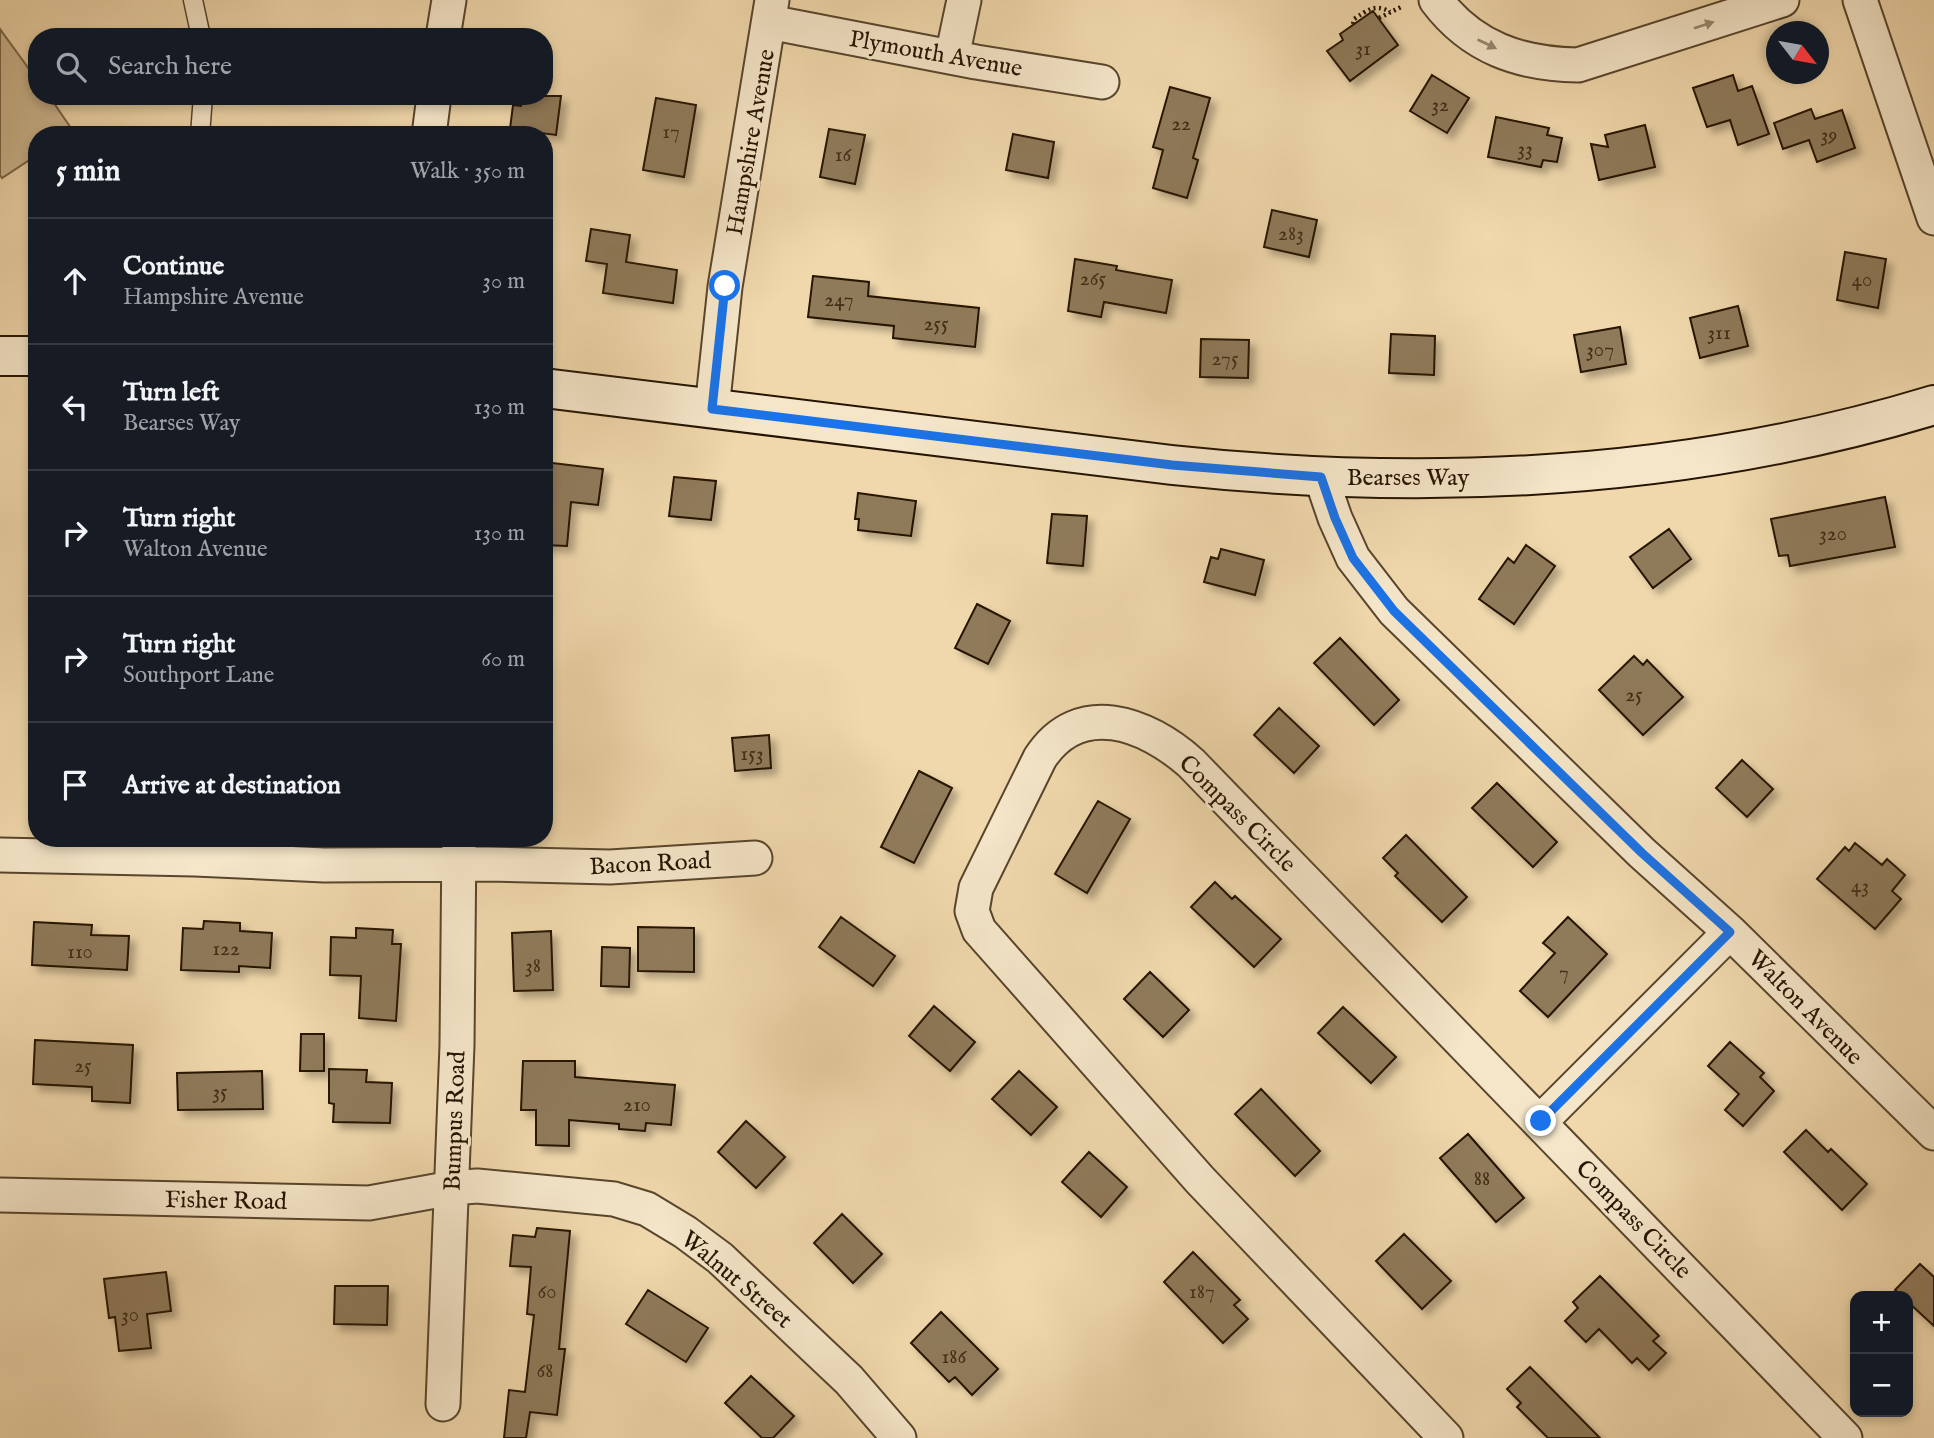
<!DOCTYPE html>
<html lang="en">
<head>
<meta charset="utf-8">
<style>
  :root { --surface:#171b24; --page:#242831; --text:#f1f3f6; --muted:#9ea1a6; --line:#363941 }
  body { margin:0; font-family:"IM FELL English",serif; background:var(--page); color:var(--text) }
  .controls { position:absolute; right:21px; bottom:21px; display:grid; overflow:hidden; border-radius:14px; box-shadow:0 4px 10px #0003 }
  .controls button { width:63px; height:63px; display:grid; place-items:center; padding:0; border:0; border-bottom:2px solid var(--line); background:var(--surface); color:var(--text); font:35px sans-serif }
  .compass { position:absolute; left:1766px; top:21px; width:63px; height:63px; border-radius:50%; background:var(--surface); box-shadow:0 4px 10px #0003; rotate:121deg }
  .stop { position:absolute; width:21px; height:21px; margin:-16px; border:5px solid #1a73e8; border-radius:50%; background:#fff }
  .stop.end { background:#1a73e8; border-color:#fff; box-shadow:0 2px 7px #0008 }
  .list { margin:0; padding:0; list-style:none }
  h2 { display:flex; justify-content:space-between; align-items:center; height:91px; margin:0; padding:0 28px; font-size:30px }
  h2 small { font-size:23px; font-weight:400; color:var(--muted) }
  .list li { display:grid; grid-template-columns:46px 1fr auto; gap:21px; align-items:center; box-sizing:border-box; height:126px; padding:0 28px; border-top:2px solid var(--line) }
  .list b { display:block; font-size:26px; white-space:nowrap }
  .list p { margin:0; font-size:23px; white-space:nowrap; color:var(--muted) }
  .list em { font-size:23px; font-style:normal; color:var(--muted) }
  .icon { flex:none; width:38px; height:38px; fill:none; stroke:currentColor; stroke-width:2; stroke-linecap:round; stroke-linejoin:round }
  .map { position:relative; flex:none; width:1934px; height:1438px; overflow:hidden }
  .search { position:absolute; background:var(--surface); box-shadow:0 4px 10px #0003; left:28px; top:28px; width:525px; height:77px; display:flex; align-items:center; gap:18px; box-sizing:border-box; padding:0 24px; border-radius:28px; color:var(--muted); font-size:26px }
  .panel { position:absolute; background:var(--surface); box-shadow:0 4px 10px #0003; left:28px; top:126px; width:525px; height:721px; border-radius:28px }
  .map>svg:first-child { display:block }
  .green { fill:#cdb78f; stroke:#796648; stroke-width:2 }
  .building { fill:#8f7a5a; stroke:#251401; stroke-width:2; filter:url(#shadow) }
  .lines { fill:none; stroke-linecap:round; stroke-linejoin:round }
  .lane-casing { stroke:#58452c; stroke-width:21 }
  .street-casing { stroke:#58452c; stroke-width:37 }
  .secondary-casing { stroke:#251401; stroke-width:42 }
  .path { stroke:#251401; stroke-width:4.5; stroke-dasharray:2 3.5; stroke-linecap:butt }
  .lane { stroke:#f5e6c9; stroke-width:18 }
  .street { stroke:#f5e6c9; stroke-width:33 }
  .secondary { stroke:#f5e6c9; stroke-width:38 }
  .oneway { fill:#97886f }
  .route { stroke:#1a73e8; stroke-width:9 }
  .labels { text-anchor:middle; stroke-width:6; stroke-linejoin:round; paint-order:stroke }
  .number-label { font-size:21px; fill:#402e17 }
  .street-label { font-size:24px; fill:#251401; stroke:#f5e6c9 }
</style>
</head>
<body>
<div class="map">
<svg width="1934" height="1438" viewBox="0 0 1934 1438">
  <defs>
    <filter id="shadow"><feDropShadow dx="6" dy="6" stdDeviation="3.5" flood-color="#0004"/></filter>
  </defs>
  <rect width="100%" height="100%" fill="#f0d8ac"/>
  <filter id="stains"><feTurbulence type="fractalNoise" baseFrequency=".00286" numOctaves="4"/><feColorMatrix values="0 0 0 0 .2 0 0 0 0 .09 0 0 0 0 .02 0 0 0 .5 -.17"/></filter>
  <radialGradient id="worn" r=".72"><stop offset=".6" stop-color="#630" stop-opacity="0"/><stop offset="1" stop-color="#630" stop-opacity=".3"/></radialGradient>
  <path class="green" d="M0 29 37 80V96H49L73 131 67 135H37V155L2 178 0 175Z"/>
  <path class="building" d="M1373 11 1398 45 1350 81 1327 51 1343 40 1340 34Z
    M1432 75 1469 98 1447 133 1410 111Z
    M1733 75 1738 91 1752 86 1769 134 1738 145 1730 120 1707 127 1693 88Z
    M1170 87 1210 98 1193 158 1198 160 1187 198 1153 188 1163 150 1153 147Z
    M522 96H561L556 135 510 129 513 105 521 106Z
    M656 98 696 105 684 177 643 170Z
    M1811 109 1815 119 1842 110 1855 148 1817 162 1809 140 1783 149 1774 123Z
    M1496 117 1549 128 1547 135 1562 138 1557 162 1543 160 1541 167 1488 157Z
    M1645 125 1655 167 1599 180 1591 144 1608 147 1605 135Z
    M829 129 865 135 855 184 820 177Z
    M1013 134 1054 142 1048 178 1006 170Z
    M1272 210 1317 220 1309 257 1264 247Z
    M591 229 630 235 626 262 677 270 673 303 603 293 607 264 586 261Z
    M1845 252 1886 259 1878 308 1837 300Z
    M1075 259 1117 266 1116 270 1172 280 1166 313 1104 302 1101 317 1068 311Z
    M813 276 869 282 868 296 979 308 975 347 893 338 894 326 808 317Z
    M1738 306 1748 346 1700 358 1690 318Z
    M1620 327 1626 364 1581 372 1574 335Z
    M1391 334 1435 336 1434 375 1389 373Z
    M1201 339 1249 340 1248 378 1200 377Z
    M544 462 603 469 598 505 571 502 567 546 544 545Z
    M674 477 716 481 711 520 669 516Z
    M858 493 916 501 911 536 858 530 859 519H855Z
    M1885 497 1895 547 1790 566 1788 555 1779 556 1771 519Z
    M1052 514 1087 516 1083 566 1047 563Z
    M1669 529 1691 559 1653 588 1630 557Z
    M1526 545 1555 566 1514 624 1479 599 1508 558 1514 563Z
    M1221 549 1264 560 1255 595 1204 582 1211 557 1218 559Z
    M977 604 1010 621 988 664 955 648Z
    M1340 638 1399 700 1374 725 1314 663Z
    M1634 656 1643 665 1647 660 1683 697 1643 735 1599 690Z
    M1279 708 1319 746 1294 773 1254 735Z
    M769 735 771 768 735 771 732 738Z
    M1742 760 1773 789 1747 817 1716 788Z
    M919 771 952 788 914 863 881 847Z
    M1497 783 1557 842 1533 867 1472 808Z
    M1098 801 1130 819 1087 893 1055 874Z
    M1406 835 1467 897 1442 922 1395 876 1398 873 1383 858Z
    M1855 843 1882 865 1887 859 1905 875 1892 891 1901 899 1875 929 1817 879 1845 847 1849 851Z
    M1215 882 1232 899 1235 896 1281 939 1254 967 1191 907Z
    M841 917 895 956 873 986 819 947Z
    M1568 917 1607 954 1548 1017 1520 991 1555 953 1543 943Z
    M204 921 240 923V931L272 933 270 968 239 966V972L181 970 183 928 203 929Z
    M34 922 92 925 91 935 129 936 127 970 32 965Z
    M638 927 694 928V972L638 971Z
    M356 928 393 930 392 944H401L396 1021 359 1018 361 976 330 975 331 937 356 938Z
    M551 931 553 990 514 991 512 933Z
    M602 947 630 948 629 987 601 986Z
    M1150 972 1189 1010 1163 1037 1124 999Z
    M934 1006 975 1042 950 1071 909 1036Z
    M1343 1007 1396 1057 1371 1083 1318 1033Z
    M301 1034H324V1071H300Z
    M35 1040 133 1045 130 1103 92 1101V1087L33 1084Z
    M1730 1042 1764 1073 1760 1077 1774 1091 1743 1126 1725 1110 1739 1094 1708 1066Z
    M523 1061H575V1077L675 1085 671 1125 646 1123 645 1131 619 1129V1124L569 1120V1146L536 1145V1110H521Z
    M329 1069 367 1070 366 1082 392 1083 390 1123 333 1122 334 1104 329 1103Z
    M262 1071 263 1109 178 1110 177 1073Z
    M1019 1071 1057 1107 1031 1135 992 1099Z
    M1261 1089 1320 1151 1295 1176 1235 1114Z
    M746 1121 785 1157 756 1188 718 1152Z
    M1806 1130 1828 1152 1831 1149 1867 1184 1842 1210 1784 1152Z
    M1468 1134 1524 1198 1496 1222 1440 1158Z
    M1089 1152 1127 1187 1101 1217 1062 1182Z
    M842 1214 882 1254 853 1283 814 1243Z
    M537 1228 570 1231 559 1349H565L557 1415 530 1412 526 1438H504L509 1390 525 1392 534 1315 527 1314 531 1267 510 1266 513 1235 535 1237Z
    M1404 1234 1451 1281 1422 1309 1376 1261Z
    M1193 1252 1240 1300 1234 1305 1248 1319 1223 1343 1164 1282Z
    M1920 1264 1934 1277V1326L1908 1302V1296H1902L1895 1290Z
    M166 1272 171 1311 147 1314 151 1348 119 1351 115 1317 109 1318 104 1279Z
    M1600 1276 1659 1336 1653 1341 1666 1353 1649 1370 1637 1358 1632 1363 1599 1329 1586 1342 1565 1321 1578 1308 1573 1302Z
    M335 1286H388L387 1325 334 1324Z
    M648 1290 708 1328 686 1362 626 1324Z
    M941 1312 998 1369 972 1395 955 1377 949 1382 911 1343Z
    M1530 1367 1600 1438H1548L1517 1407 1521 1403 1507 1389Z
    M751 1376 794 1416 773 1438H762L725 1403Z"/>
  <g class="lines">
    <defs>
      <path id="lane" d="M193 0 201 37
        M200 135 203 96"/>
      <path id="street" d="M1436 0C1472 48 1520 64 1578 65L1782 0
        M1860 0 1934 218
        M769 22 976 62 1102 82
        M443 37 449 0
        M952 57 964 0
        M429 135 434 96
        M712 409 725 287 772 0
        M1321 477 1335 518 1353 558 1394 611 1642 853 1730 932 1934 1133
        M0 855 195 859 324 865 486 864 610 867 755 858
        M1541 1121 1730 932
        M0 1195 369 1203 452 1188 477 1186 614 1199 647 1209 685 1232 720 1258 849 1380 899 1438
        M443 1404 457 1045 459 838
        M1446 1438 1200 1180 979 930 972 911 976 888 1040 758C1079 698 1146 723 1191 763L1845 1438"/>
      <path id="secondary" d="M0 356H37
        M544 388 1172 465C1426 492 1688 480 1934 405"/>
    </defs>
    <use href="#lane" class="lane-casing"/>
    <use href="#street" class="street-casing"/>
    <use href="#secondary" class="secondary-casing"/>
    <path class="path" d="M1379 18 1401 7
      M1353 24 1354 19C1368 10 1375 3 1390 12"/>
    <use href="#lane" class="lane"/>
    <use href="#street" class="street"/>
    <use href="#secondary" class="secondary"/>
  </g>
  <defs><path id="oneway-solid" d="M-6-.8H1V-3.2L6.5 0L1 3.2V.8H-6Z" transform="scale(1.75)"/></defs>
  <g class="oneway">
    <use href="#oneway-solid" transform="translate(1704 25) rotate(-18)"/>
    <use href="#oneway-solid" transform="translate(1487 44) rotate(26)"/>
  </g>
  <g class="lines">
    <path class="route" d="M725 286 712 409 1172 465 1321 477 1335 518 1353 558 1394 611 1642 853 1730 932 1541 1121"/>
  </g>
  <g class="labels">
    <g class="number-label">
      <text x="1363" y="55">31</text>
      <text x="1440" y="111">32</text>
      <text x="1181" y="130">22</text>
      <text x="671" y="138">17</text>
      <text x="1829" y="141">39</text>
      <text x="1525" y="155">33</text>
      <text x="843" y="161">16</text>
      <text x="1291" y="240">283</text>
      <text x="1093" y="285">265</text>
      <text x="1862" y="286">40</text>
      <text x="839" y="306">247</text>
      <text x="936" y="330">255</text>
      <text x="1719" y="339">311</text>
      <text x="1600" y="356">307</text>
      <text x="1225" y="365">275</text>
      <text x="1833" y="540">320</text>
      <text x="1634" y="701">25</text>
      <text x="752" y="760">153</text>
      <text x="1860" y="892">43</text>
      <text x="226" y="955">122</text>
      <text x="80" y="958">110</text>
      <text x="533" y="972">38</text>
      <text x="1564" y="979">7</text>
      <text x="83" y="1072">25</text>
      <text x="220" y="1098">35</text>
      <text x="637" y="1111">210</text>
      <text x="1482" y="1185">88</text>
      <text x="547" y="1298">60</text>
      <text x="1202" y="1298">187</text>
      <text x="130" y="1321">30</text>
      <text x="954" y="1363">186</text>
      <text x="545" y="1377">68</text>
    </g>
    <g class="street-label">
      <text transform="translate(936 53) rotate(10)" y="8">Plymouth Avenue</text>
      <text transform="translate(750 142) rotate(-80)" y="8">Hampshire Avenue</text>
      <text x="1408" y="485">Bearses Way</text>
      <text transform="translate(1238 813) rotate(45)" y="8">Compass Circle</text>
      <text transform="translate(650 863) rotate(-3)" y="8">Bacon Road</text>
      <text transform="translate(1806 1007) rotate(45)" y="8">Walton Avenue</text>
      <text transform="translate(454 1121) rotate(-88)" y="8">Bumpus Road</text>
      <text transform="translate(226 1200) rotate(1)" y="8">Fisher Road</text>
      <text transform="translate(1634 1219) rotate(46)" y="8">Compass Circle</text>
      <text transform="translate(737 1279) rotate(40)" y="8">Walnut Street</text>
    </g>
  </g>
  <rect width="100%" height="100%" filter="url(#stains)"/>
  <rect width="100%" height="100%" fill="url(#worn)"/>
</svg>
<div class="controls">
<button>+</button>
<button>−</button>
</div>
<svg class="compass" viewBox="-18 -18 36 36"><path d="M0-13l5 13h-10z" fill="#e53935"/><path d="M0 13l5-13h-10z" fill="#9ea1a6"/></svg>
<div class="stop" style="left:725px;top:286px"></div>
<div class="stop end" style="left:1541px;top:1121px"></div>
<div class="search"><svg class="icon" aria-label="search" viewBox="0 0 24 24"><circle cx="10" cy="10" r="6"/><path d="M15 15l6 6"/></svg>Search here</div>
<section class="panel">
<h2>5 min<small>Walk · 350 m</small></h2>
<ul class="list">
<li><svg class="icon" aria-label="ahead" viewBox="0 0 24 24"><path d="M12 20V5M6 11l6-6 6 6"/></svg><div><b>Continue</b><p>Hampshire Avenue</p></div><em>30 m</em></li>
<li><svg class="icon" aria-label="left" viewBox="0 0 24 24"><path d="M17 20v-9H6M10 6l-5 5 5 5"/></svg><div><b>Turn left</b><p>Bearses Way</p></div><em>130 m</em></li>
<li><svg class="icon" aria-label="right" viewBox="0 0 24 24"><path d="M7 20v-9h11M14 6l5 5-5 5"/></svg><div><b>Turn right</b><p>Walton Avenue</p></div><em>130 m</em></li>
<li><svg class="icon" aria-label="right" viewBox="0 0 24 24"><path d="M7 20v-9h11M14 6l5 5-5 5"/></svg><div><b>Turn right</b><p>Southport Lane</p></div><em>60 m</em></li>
<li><svg class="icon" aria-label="arrive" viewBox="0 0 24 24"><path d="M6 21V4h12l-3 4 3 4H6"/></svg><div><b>Arrive at destination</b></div></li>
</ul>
</section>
</div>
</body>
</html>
